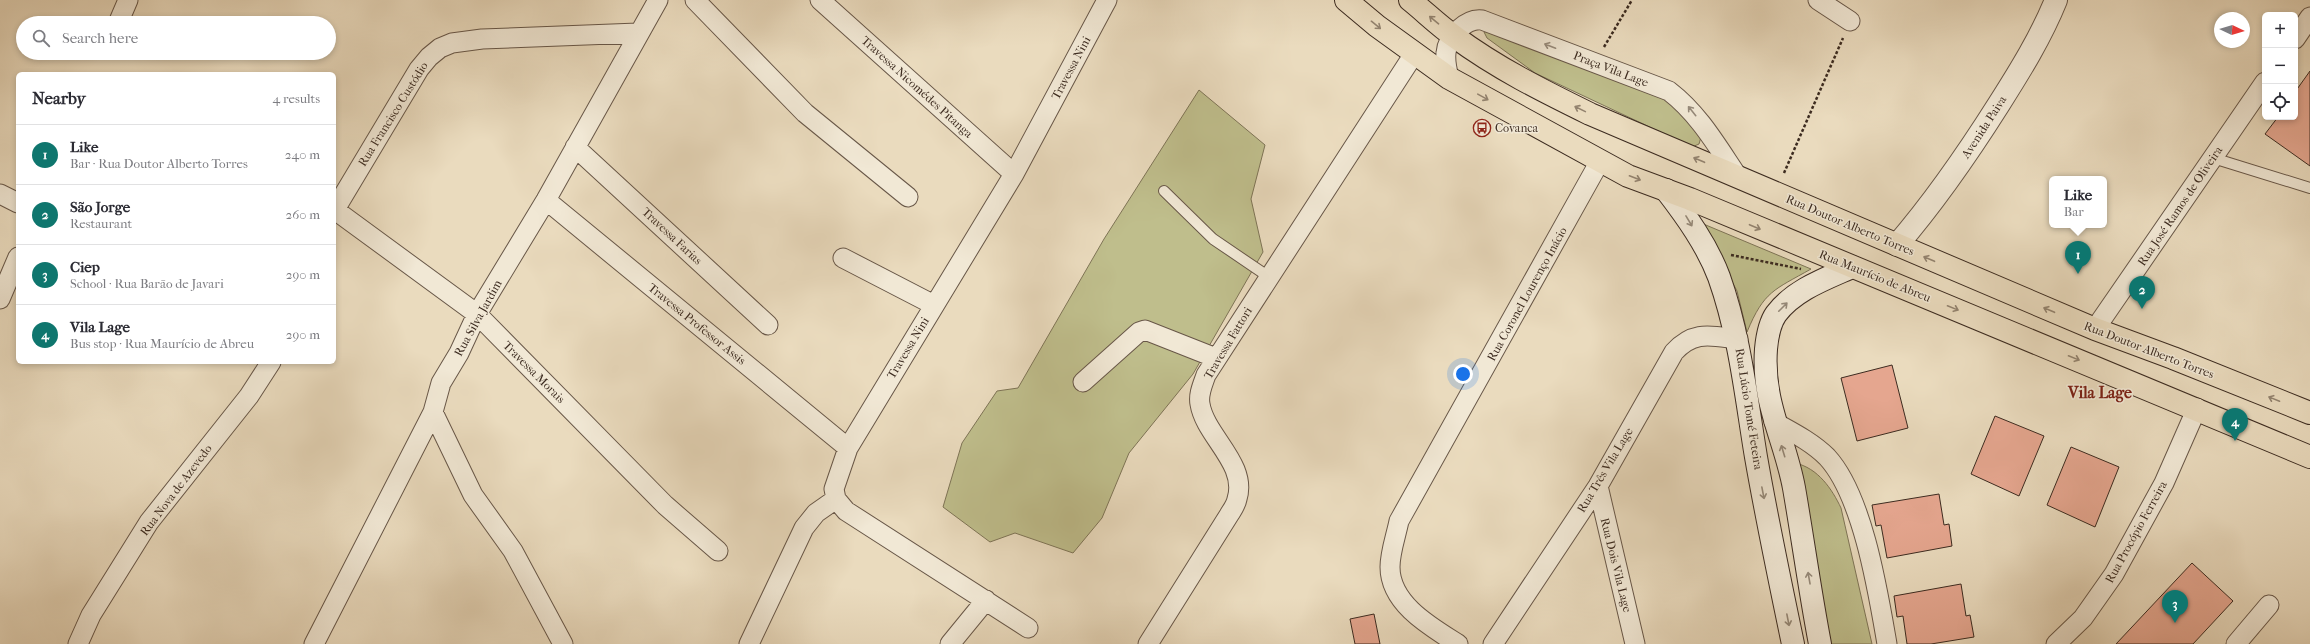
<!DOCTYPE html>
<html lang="en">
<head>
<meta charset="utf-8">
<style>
  :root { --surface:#fff; --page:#f7f7f7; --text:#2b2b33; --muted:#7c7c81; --line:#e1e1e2; --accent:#0f766e }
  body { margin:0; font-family:"IM FELL French Canon",serif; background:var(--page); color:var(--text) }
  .controls { position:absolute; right:12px; top:12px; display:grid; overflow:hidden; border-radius:6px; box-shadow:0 2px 6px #0003 }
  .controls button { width:36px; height:36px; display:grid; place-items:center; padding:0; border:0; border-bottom:1px solid var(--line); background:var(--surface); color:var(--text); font:20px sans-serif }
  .compass { position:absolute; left:2214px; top:12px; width:36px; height:36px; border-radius:50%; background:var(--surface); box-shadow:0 2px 6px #0003; rotate:94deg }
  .you { position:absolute; left:1463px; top:374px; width:14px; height:14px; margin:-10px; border:3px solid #fff; border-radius:50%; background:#1a73e8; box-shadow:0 0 0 6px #1a73e833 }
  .badge { display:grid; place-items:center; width:26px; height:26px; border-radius:50%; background:var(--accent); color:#fff; font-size:13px; font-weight:700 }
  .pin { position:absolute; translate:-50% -33px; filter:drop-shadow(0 1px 2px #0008) }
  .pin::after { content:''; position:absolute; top:21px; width:14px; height:12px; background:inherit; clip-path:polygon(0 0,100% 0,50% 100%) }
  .popup { position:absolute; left:2049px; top:176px; width:58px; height:52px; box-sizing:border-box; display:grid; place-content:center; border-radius:6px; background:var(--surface); filter:drop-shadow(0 1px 3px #0005); font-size:13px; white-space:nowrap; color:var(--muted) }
  .popup b { font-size:15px; color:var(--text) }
  .popup::after { content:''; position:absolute; left:50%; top:100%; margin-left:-8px; border:8px solid transparent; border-top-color:var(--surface) }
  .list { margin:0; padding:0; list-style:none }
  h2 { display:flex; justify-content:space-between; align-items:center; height:52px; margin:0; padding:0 16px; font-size:17px }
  h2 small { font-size:13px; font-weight:400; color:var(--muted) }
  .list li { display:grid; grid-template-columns:26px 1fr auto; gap:12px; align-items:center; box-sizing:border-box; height:60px; padding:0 16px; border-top:1px solid var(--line) }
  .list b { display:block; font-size:15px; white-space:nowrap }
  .list p { margin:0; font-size:13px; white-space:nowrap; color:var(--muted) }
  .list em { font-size:13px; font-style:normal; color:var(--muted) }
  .icon { flex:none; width:22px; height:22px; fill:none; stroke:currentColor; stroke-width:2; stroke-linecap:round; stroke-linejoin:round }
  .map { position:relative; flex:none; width:2310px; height:644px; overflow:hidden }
  .search { position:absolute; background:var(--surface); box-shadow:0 2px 6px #0003; left:16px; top:16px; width:320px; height:44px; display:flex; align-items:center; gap:10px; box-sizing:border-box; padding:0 14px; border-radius:22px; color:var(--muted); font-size:15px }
  .panel { position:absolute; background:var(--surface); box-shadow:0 2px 6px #0003; left:16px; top:72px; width:320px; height:292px; border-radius:6px }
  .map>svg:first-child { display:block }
  .green { fill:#bfbe8c; stroke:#7e7456 }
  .building { fill:#e5a68f; stroke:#3c2b20 }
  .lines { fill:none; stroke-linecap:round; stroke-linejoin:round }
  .service-casing { stroke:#685748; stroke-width:12 }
  .minor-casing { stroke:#685748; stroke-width:21 }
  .tertiary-casing { stroke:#685748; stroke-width:24 }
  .secondary-casing { stroke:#3c2b20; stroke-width:24 }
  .primary-casing { stroke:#3c2b20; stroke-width:24 }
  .path { stroke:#3c2b20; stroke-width:2.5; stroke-dasharray:3 2; stroke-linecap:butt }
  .service { stroke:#f1e8d5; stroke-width:10 }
  .minor { stroke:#f1e8d5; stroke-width:19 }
  .tertiary { stroke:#f1e8d5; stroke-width:22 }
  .secondary { stroke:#f1e8d5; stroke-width:22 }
  .primary { stroke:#eadbbe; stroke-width:22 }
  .oneway { stroke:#93836f }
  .oneway2 { stroke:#968a7a }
  .labels { text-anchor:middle; stroke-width:3; stroke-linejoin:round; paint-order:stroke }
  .street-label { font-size:12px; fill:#3c2b20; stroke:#f1e8d5 }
  .poi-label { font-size:12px; fill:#3c2b20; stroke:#f1e8d5; text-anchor:start }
  .district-label { font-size:16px; font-weight:bold; fill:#7a1f14; stroke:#f1e8d5 }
</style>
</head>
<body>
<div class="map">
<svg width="2310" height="644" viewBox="0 0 2310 644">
  <rect width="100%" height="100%" fill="#eadbbe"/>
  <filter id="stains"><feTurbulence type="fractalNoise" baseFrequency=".005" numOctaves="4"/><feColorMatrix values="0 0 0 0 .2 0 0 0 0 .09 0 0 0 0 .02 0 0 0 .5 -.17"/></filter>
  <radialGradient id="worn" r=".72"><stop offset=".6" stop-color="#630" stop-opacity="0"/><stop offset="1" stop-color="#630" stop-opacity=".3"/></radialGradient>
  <path class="green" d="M1492 31 1666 100 1677 108 1701 137 1699 144 1692 147 1535 73 1487 38 1484 32Z
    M1199 90 1265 145 1251 199 1263 252 1193 374 1129 453 1102 518 1073 553 1015 533 990 542 943 507 962 443 997 391 1018 388 1104 239Z
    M1701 223 1811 269C1774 290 1764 291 1747 332L1737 291Z
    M1795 463C1818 468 1832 489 1841 508L1872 644H1831Z"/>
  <path class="building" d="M2310 71V166L2265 134 2278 117H2295V92Z
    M1892 365 1908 428 1857 441 1841 378Z
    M1995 416 2044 436 2019 496 1971 474Z
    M2071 447 2119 467 2095 527 2047 505Z
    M1939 494 1944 525 1949 524 1952 546 1887 558 1881 525 1876 526 1872 505Z
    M2192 563 2233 601 2193 644H2116Z
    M1961 584 1966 616 1970 615 1974 637 1931 644H1907L1903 616 1897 617 1894 596Z
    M1374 614 1380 644H1355L1350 619Z"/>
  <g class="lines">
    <defs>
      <path id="service" d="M2213 158 2310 188
        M1164 191 1213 239 1269 277"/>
      <path id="minor" d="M695 0 805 113 908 197
        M820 0 1014 174
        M1818 0 1850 21
        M119 21 128 0
        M2295 39 2310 17
        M1449 78C1447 70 1445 61 1446 53 1447 37 1466 18 1482 20L1669 91C1699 114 1717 146 1738 177
        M575 147 768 325
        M0 194 18 203
        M546 200 848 448
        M335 210 477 314 665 505 718 551
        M334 211 419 69 429 57 440 48 452 43 482 39 638 33
        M843 258 934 305
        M0 299 18 257
        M2095 329 2265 82
        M1083 382 1139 332 1145 330 1216 358
        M433 412 473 495 513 551 563 644
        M1774 422C1792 432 1812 442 1827 457 1863 496 1878 592 1887 644
        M1598 486 1635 644
        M1028 628 846 511 836 499 834 489 848 448 1014 174 1107 0
        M78 644 91 615 149 522 249 396 271 362
        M314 644 433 412 441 383 459 353 477 314 546 200 658 0
        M749 644 804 528 816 513 836 499
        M950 644 986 600
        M1148 644 1229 515C1232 510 1236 505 1237 499 1248 464 1205 436 1200 404 1198 394 1203 384 1206 375L1414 54
        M1458 644C1431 627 1390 604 1390 567 1390 552 1396 536 1399 521L1600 161
        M1493 644 1598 486 1674 352C1694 330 1711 336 1738 339
        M2056 644 2083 618 2114 574 2164 483 2197 408
        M2236 644 2269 605"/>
      <path id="tertiary" d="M1897 245C1935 201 1968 153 1999 104 2020 71 2041 37 2056 0"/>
      <path id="secondary" d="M1666 190C1686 216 1707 245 1719 277 1740 336 1746 397 1756 457 1767 520 1780 582 1793 644
        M1820 644C1810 592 1803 540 1794 488 1785 439 1762 403 1766 349 1767 338 1769 324 1776 314 1794 290 1825 279 1852 267"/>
      <path id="primary" d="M1346 0 1377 26 1449 78 1628 176 1690 199 2310 457
        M1410 0C1425 12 1439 26 1455 37 1497 68 1543 91 1590 114L2095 329 2173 358 2310 413"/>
    </defs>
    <use href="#service" class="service-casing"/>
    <use href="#minor" class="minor-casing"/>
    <use href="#tertiary" class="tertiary-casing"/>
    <use href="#secondary" class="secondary-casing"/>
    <use href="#primary" class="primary-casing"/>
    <path class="path" d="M1604 47 1632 0
      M1784 173 1843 38
      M1731 255 1801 269"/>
    <use href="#service" class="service"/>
    <use href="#minor" class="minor"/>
    <use href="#tertiary" class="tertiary"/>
    <use href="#secondary" class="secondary"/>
    <use href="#primary" class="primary"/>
  </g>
  <defs><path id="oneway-shaft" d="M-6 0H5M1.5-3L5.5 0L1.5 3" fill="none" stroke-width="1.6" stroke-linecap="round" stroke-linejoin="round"/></defs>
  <g class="oneway">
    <use href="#oneway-shaft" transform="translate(1434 20) rotate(-140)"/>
    <use href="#oneway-shaft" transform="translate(1376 25) rotate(39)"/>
    <use href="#oneway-shaft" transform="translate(1483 97) rotate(29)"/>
    <use href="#oneway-shaft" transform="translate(1580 109) rotate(-154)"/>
    <use href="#oneway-shaft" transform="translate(1699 160) rotate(-157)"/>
    <use href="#oneway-shaft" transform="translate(1635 178) rotate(21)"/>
    <use href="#oneway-shaft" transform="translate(1755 227) rotate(23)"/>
    <use href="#oneway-shaft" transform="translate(1929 259) rotate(-157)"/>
    <use href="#oneway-shaft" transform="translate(1953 308) rotate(22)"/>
    <use href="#oneway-shaft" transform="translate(2049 310) rotate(-157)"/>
    <use href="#oneway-shaft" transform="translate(2074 358) rotate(22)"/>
    <use href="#oneway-shaft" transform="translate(2274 399) rotate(-158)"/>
  </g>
  <g class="oneway2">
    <use href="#oneway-shaft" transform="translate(1550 46) rotate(-159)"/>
    <use href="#oneway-shaft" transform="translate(1692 111) rotate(-129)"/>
    <use href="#oneway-shaft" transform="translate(1689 221) rotate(59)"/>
    <use href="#oneway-shaft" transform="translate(1783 307) rotate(-45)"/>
    <use href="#oneway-shaft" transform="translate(1783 451) rotate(-107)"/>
    <use href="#oneway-shaft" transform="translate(1763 493) rotate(79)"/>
    <use href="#oneway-shaft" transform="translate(1809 578) rotate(-100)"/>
    <use href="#oneway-shaft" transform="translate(1788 620) rotate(79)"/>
  </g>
  <defs>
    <symbol id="bus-ring" viewBox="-11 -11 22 22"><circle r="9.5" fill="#f1e8d5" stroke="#8f2418" stroke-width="1.5"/><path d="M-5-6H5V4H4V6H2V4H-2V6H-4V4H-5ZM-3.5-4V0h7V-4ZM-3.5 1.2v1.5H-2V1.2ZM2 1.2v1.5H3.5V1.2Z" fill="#8f2418"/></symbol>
  </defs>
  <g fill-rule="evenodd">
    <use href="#bus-ring" x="1472" y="118" width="20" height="20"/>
  </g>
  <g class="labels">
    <g class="street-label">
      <text transform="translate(1071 68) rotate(-62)" y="4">Travessa Nini</text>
      <text transform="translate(1611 69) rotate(21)" y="4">Praça Vila Lage</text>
      <text transform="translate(917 87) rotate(42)" y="4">Travessa Nicomédes Pitanga</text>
      <text transform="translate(393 114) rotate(-58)" y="4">Rua Francisco Custódio</text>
      <text transform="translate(1984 127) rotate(-57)" y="4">Avenida Paiva</text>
      <text transform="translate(2180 206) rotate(-56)" y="4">Rua José Ramos de Oliveira</text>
      <text transform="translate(1850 225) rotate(23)" y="4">Rua Doutor Alberto Torres</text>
      <text transform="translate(672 236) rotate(43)" y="4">Travessa Farias</text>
      <text transform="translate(1875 276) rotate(22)" y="4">Rua Maurício de Abreu</text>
      <text transform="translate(1527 294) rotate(-61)" y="4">Rua Coronel Lourenço Inácio</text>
      <text transform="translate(478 318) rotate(-61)" y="4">Rua Silva Jardim</text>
      <text transform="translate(697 324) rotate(39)" y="4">Travessa Professor Assis</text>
      <text transform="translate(1228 343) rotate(-59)" y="4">Travessa Fattori</text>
      <text transform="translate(908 348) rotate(-59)" y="4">Travessa Nini</text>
      <text transform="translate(2149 350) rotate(21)" y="4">Rua Doutor Alberto Torres</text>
      <text transform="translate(534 372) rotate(45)" y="4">Travessa Morais</text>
      <text transform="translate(1749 409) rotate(81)" y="4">Rua Lúcio Tomé Feteira</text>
      <text transform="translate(1605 470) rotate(-59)" y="4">Rua Três Vila Lage</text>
      <text transform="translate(176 490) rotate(-53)" y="4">Rua Nova de Azevedo</text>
      <text transform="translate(2136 532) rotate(-61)" y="4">Rua Procópio Ferreira</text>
      <text transform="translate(1616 565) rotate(76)" y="4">Rua Dois Vila Lage</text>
    </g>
    <g class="poi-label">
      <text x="1495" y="132">Covanca</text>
    </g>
    <g class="district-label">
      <text x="2100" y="398">Vila Lage</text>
    </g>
  </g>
  <rect width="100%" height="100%" filter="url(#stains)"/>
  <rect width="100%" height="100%" fill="url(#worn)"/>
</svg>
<div class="controls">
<button>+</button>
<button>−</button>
<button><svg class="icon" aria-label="locate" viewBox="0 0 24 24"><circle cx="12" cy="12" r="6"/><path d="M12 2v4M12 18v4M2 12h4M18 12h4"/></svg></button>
</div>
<svg class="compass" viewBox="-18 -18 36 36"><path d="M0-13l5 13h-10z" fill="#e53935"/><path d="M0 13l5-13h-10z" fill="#7c7c81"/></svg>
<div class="you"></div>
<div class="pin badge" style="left:2078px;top:274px">1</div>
<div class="popup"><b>Like</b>Bar</div>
<div class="pin badge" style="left:2142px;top:309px">2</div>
<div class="pin badge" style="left:2175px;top:623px">3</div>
<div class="pin badge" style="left:2235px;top:441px">4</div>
<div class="search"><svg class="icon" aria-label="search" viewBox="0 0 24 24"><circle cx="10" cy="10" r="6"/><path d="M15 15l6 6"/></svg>Search here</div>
<section class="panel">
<h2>Nearby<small>4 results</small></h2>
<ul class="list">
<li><span class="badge">1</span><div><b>Like</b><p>Bar · Rua Doutor Alberto Torres</p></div><em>240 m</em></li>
<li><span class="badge">2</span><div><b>São Jorge</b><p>Restaurant</p></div><em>260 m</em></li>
<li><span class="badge">3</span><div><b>Ciep</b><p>School · Rua Barão de Javari</p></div><em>290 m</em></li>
<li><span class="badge">4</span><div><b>Vila Lage</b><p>Bus stop · Rua Maurício de Abreu</p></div><em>290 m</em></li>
</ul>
</section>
</div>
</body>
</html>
